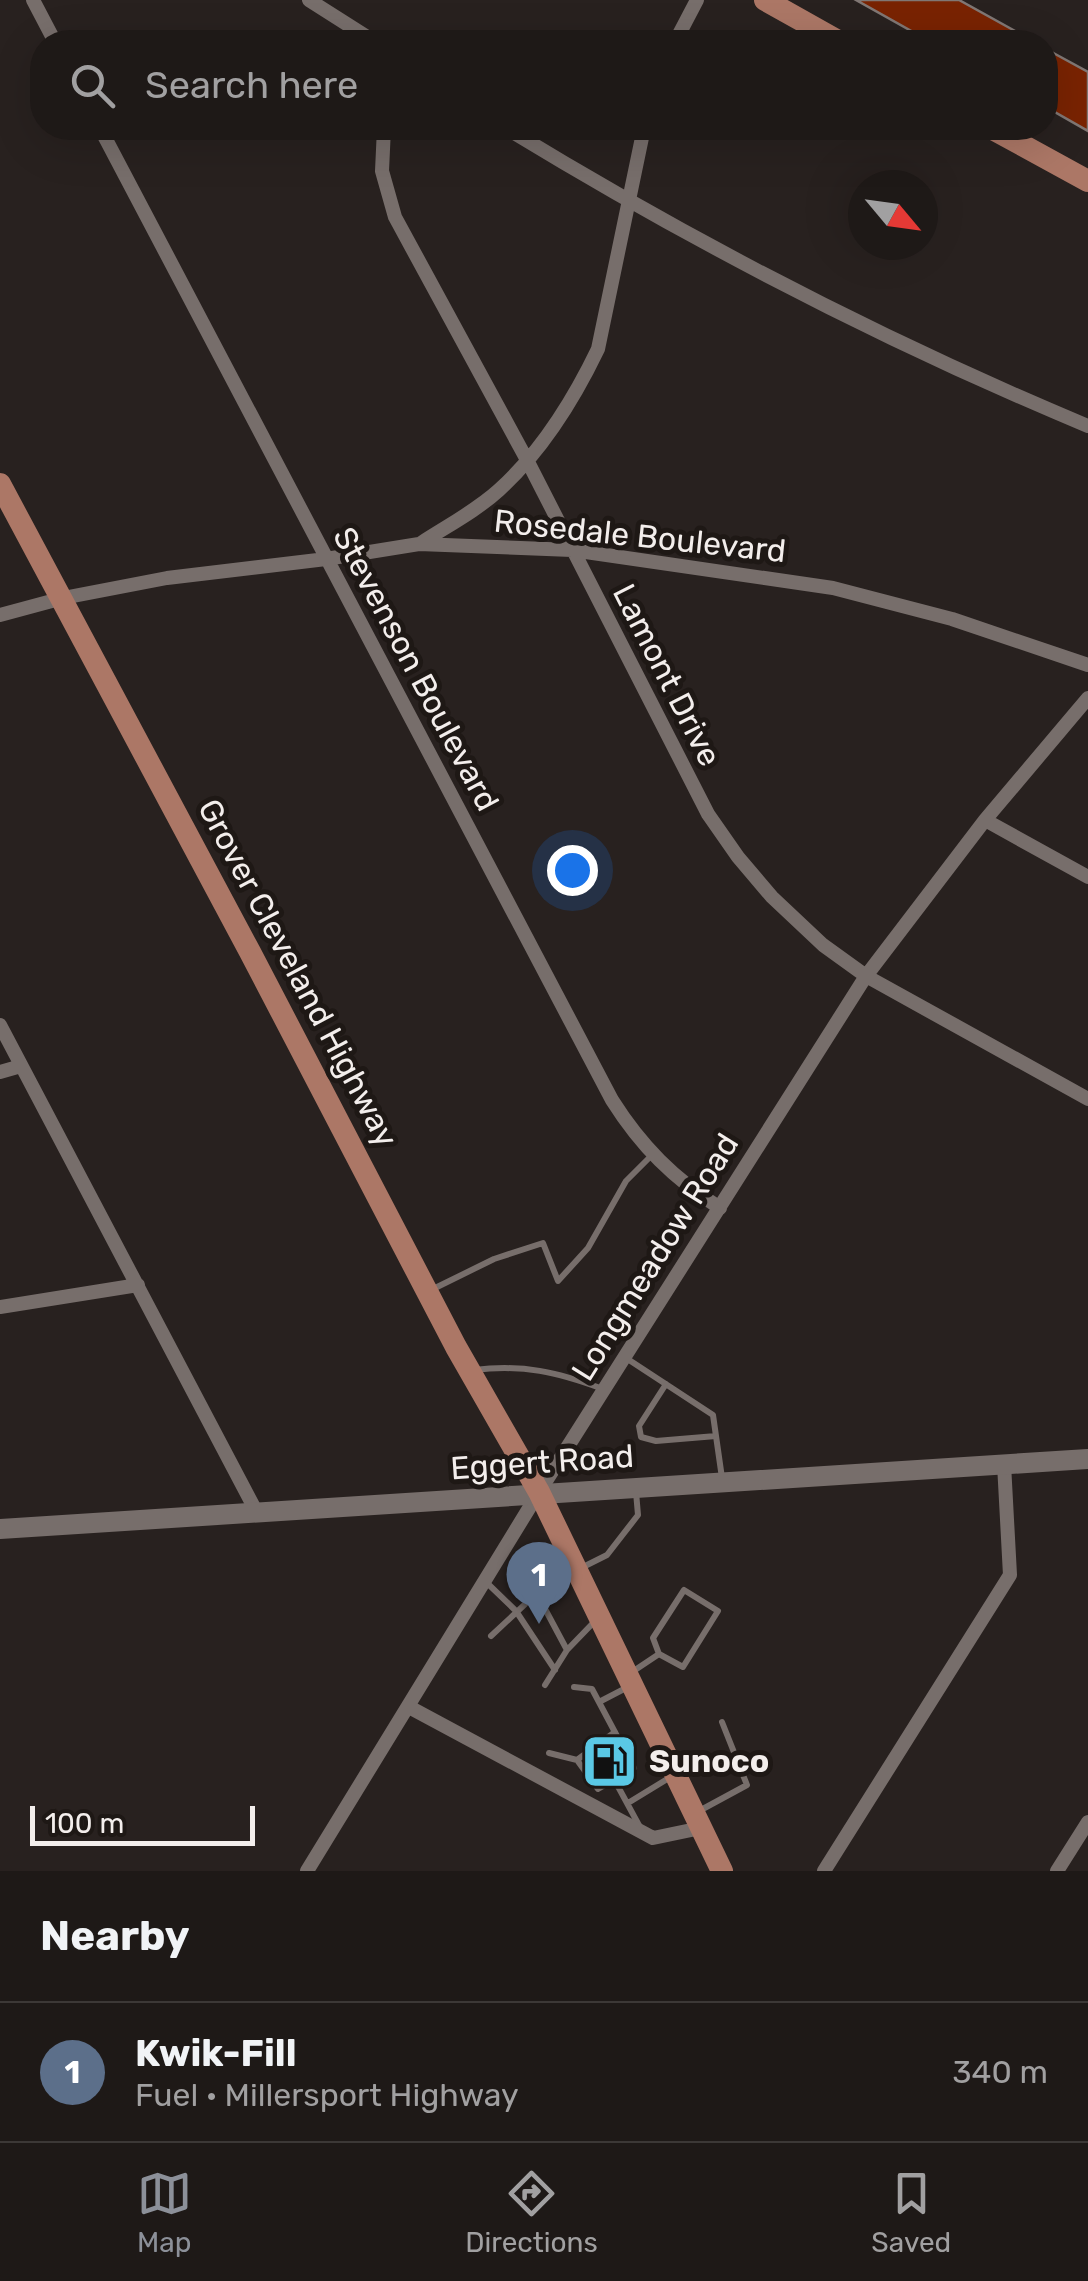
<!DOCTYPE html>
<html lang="en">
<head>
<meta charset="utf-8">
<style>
  :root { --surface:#1e1917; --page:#262220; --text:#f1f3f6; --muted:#a1a0a1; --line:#3c3836; --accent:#8c9099 }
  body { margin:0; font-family:Rubik,sans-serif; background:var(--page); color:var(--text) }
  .compass { position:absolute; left:848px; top:170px; width:90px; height:90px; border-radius:50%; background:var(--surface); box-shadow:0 10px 40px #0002; rotate:119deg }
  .scale { position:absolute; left:30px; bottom:25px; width:225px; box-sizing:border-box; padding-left:10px; border:5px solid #f3eeec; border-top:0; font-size:28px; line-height:35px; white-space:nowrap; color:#f3eeec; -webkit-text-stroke:8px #1e1815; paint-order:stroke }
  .you { position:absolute; left:572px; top:870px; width:35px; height:35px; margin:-25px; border:8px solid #fff; border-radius:50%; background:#1a73e8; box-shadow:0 0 0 15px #1a73e833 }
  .badge { display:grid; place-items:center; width:65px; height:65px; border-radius:50%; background:var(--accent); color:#fff; font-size:32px; font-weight:700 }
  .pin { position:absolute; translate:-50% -82px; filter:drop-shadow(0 2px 5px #0008) }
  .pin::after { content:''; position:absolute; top:52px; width:35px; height:30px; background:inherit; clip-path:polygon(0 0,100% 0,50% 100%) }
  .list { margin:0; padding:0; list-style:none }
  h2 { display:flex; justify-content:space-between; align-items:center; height:130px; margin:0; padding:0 40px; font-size:42px }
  h2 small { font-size:32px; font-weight:400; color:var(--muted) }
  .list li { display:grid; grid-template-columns:65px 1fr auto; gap:30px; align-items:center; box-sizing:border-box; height:140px; padding:0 40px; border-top:2px solid var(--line) }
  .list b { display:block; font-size:38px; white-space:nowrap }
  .list p { margin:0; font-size:32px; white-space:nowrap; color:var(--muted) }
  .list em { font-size:32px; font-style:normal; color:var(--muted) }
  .icon { flex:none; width:55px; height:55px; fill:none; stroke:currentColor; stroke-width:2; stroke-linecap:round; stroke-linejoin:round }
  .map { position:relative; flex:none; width:1088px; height:1871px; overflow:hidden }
  .search { position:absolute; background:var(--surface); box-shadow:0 10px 40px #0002; left:30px; right:30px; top:30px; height:110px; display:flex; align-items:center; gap:25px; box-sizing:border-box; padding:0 35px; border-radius:40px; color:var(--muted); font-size:38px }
  .sheet { height:270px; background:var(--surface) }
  nav { display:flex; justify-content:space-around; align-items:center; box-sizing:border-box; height:140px; border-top:2px solid var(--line); background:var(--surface); font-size:28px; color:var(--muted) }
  nav a { display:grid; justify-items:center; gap:5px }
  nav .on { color:var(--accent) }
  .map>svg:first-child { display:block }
  .building { fill:#792302; stroke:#807774; stroke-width:2.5 }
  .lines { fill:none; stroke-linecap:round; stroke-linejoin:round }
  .lane { stroke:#776e6b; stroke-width:6 }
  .street { stroke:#776e6b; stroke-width:14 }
  .secondary { stroke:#776e6b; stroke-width:20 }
  .primary { stroke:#ac7766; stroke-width:22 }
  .labels { text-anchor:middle; stroke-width:10; stroke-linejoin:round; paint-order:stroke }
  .street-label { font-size:32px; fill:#f3eeec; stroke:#1e1815 }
  .poi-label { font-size:32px; font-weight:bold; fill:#f3eeec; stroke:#1e1815; text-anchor:start }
</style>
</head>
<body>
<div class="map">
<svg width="1088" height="1871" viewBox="0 0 1088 1871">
  <rect width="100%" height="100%" fill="#28211f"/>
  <path class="building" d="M856 0H959L1035 42H931Z
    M1046 49 1088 72V131L1046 107Z"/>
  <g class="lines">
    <path class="lane" d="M433 1289 494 1259 543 1243 558 1281 588 1248 626 1181 652 1155
      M626 1358 713 1415 722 1478
      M474 1370C523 1364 557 1372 603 1389
      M666 1384 639 1426 641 1437 656 1441 716 1436
      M581 1568 607 1555 638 1515 636 1492
      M485 1581 516 1611 555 1670
      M536 1592 567 1650
      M491 1636 567 1565
      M632 1672 659 1654 683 1667 718 1611 684 1590 653 1638 659 1654
      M545 1685 567 1650 595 1621
      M574 1687 592 1689 634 1768 598 1789 577 1760 615 1732
      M599 1702 626 1688
      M549 1753 577 1760
      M608 1768 641 1829
      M628 1803 669 1778
      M699 1811 747 1785 722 1722"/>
    <path class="street" d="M33 0 55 42
      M309 0 375 42
      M675 42 697 0
      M100 128 612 1100C641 1146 674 1179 720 1208
      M384 128 382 171 395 217 527 460 708 814 738 857 772 897 823 945 866 976 1088 1099
      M506 128C693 242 886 342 1088 426
      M421 543C447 526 476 511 499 490 542 451 573 401 598 349L644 128
      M0 615 63 598 167 578 326 559 419 544 572 550 833 588 952 619 1088 665
      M985 820 1088 877
      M0 1025 256 1511
      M0 1072 21 1066
      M0 1307 138 1285
      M409 1707 653 1838 701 1828
      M307 1871 539 1492 866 976 985 820 1088 698
      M824 1871 1010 1575 1004 1464
      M1057 1871 1088 1822"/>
    <path class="secondary" d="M0 1529 1088 1459"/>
    <path class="primary" d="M765 0 840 42
      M991 128 1088 181
      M0 484 250 952 456 1347 539 1492 722 1871"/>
  </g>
  <defs>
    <symbol id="fuel-square" viewBox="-11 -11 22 22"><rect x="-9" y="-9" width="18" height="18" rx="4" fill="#5ac8e5" stroke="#1e1815"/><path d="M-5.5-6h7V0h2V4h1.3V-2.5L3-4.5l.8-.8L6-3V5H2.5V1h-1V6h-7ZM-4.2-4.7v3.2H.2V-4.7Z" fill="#111"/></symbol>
  </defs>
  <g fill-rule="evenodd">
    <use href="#fuel-square" x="578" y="1730" width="63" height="63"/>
  </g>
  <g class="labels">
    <g class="street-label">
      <text transform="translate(640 536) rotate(6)" y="11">Rosedale Boulevard</text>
      <text transform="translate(416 669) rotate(62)" y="11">Stevenson Boulevard</text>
      <text transform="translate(667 675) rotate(63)" y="11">Lamont Drive</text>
      <text transform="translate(298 973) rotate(62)" y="11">Grover Cleveland Highway</text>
      <text transform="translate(655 1257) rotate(-58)" y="11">Longmeadow Road</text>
      <text transform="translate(542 1462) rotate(-4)" y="11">Eggert Road</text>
    </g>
    <g class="poi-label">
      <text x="649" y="1772">Sunoco</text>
    </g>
  </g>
</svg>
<svg class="compass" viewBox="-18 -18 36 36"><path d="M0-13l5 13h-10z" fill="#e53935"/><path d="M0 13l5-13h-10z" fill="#a1a0a1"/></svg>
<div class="scale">100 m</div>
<div class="you"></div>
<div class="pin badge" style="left:539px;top:1624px;background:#5c6f8a">1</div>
<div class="search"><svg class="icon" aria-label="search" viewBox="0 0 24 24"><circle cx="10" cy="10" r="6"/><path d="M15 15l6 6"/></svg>Search here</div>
</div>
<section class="sheet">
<h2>Nearby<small></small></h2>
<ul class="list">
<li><span class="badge" style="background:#5c6f8a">1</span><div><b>Kwik-Fill</b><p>Fuel · Millersport Highway</p></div><em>340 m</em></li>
</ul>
</section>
<nav>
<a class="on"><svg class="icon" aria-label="map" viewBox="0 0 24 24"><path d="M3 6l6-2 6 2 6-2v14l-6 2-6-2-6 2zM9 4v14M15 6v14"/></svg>Map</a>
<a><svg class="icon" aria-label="directions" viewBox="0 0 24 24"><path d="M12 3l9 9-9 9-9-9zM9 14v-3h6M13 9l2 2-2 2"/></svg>Directions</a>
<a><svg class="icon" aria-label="saved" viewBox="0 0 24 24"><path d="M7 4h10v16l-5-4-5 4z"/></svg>Saved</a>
</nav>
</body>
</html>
